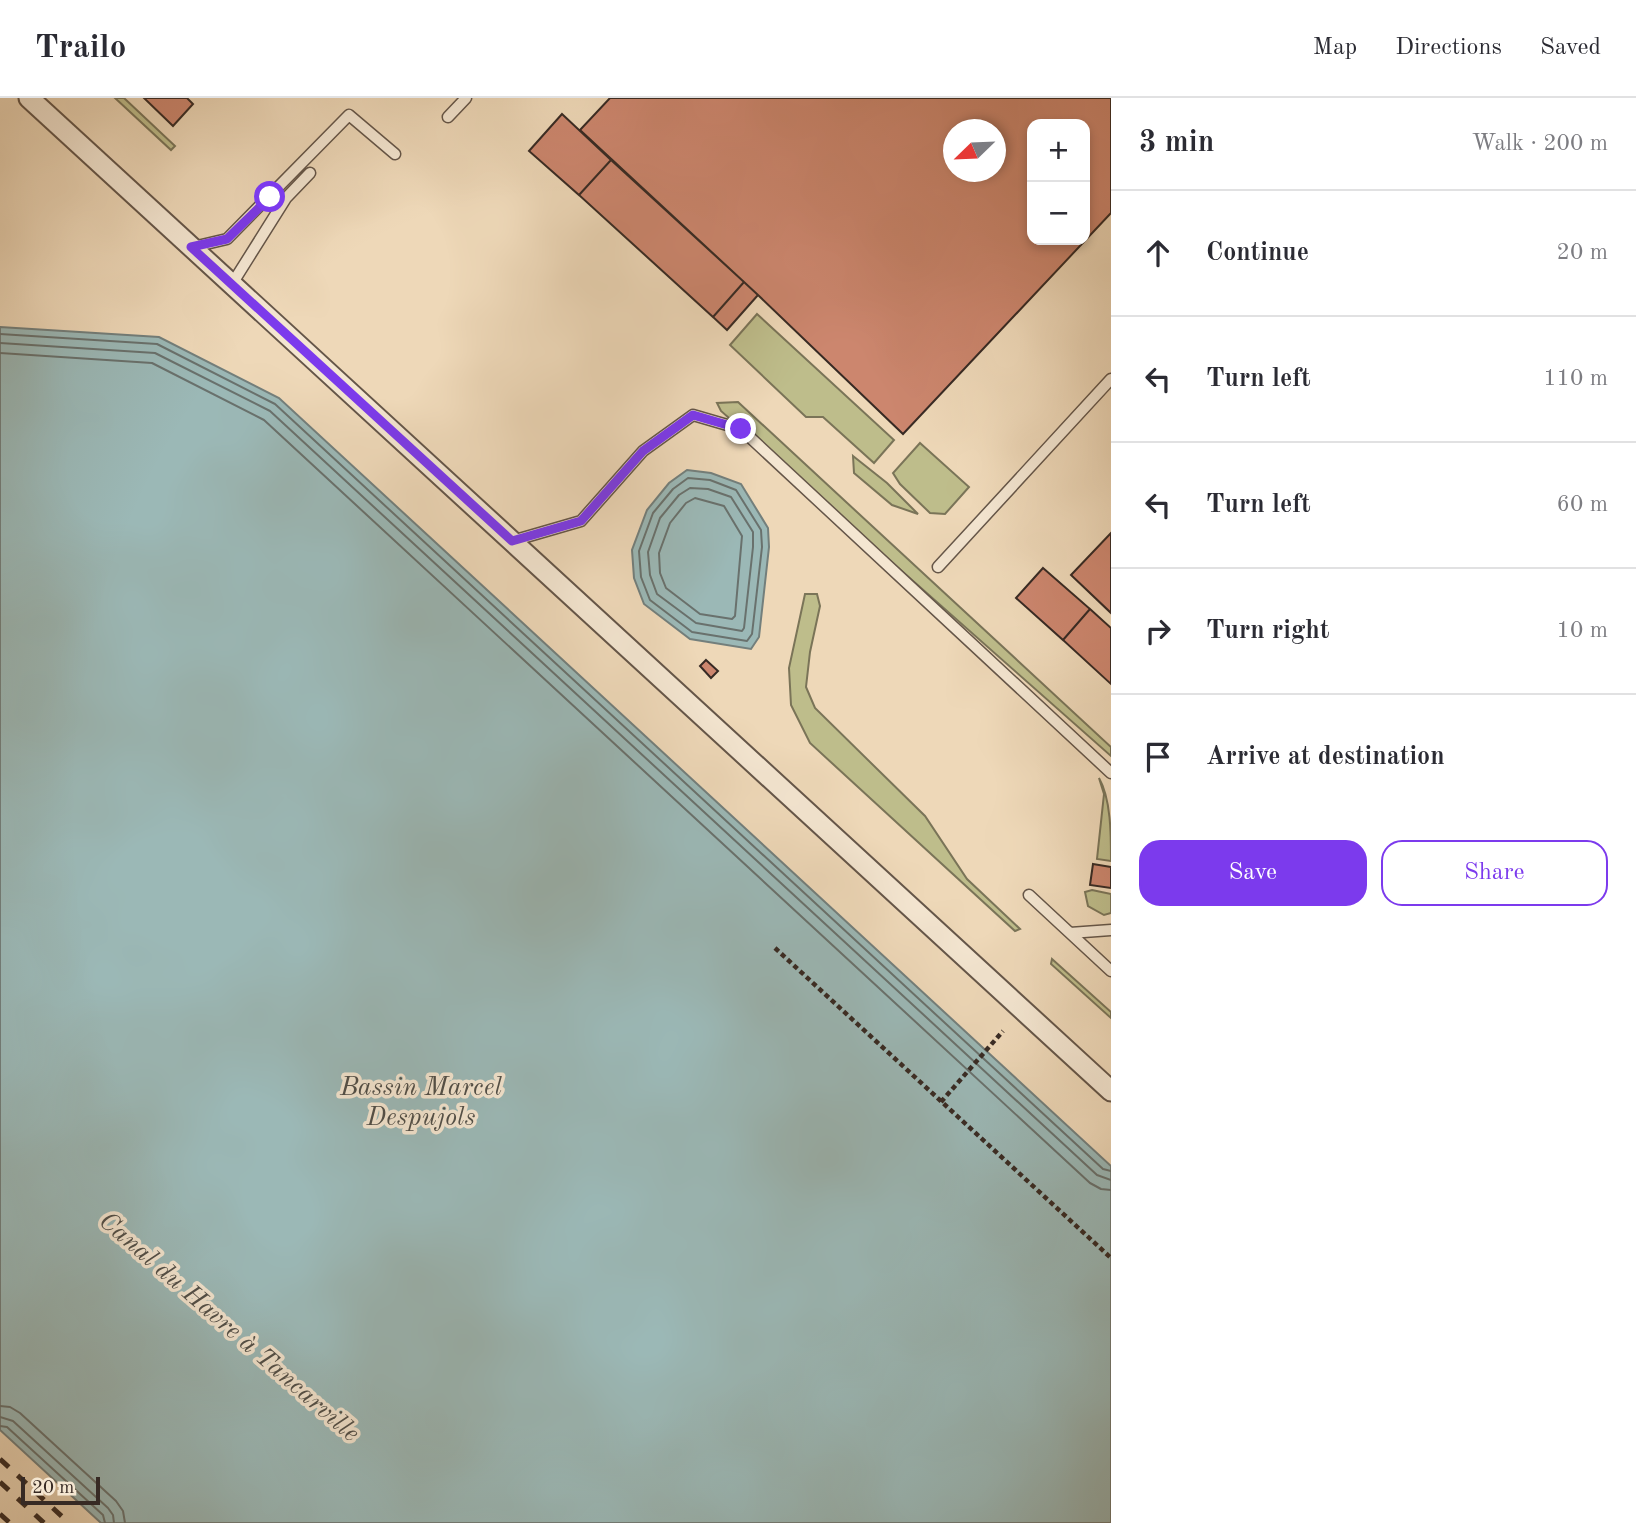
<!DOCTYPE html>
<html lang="en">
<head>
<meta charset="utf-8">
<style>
  :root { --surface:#fff; --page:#f2f2f3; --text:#2b2b33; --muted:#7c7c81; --line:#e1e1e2; --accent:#7c3aed }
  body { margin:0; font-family:"Old Standard TT",serif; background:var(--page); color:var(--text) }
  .controls { position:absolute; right:21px; top:21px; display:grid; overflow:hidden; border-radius:14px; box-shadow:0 4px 10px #0003 }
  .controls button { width:63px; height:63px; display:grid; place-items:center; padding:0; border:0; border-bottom:2px solid var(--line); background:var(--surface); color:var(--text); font:35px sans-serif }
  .compass { position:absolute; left:943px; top:21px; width:63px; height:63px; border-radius:50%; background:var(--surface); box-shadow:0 4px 10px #0003; rotate:247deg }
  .scale { position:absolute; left:21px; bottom:18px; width:79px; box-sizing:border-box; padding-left:7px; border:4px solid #372a24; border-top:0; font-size:19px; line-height:24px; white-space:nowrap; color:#372a24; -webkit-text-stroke:5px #f4e6d1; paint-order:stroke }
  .stop { position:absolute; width:21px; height:21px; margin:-16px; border:5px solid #7c3aed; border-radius:50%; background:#fff }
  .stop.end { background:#7c3aed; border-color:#fff; box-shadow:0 2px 7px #0008 }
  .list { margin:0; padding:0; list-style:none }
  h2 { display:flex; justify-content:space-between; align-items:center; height:91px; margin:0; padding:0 28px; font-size:30px }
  h2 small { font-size:23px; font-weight:400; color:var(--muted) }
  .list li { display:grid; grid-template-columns:46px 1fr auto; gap:21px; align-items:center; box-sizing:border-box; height:126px; padding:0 28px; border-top:2px solid var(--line) }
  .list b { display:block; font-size:26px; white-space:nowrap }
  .list em { font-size:23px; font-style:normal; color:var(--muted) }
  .actions { display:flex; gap:14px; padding:21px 28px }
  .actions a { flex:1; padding:16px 0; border:2px solid var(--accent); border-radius:21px; text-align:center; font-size:24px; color:var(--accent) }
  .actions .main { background:var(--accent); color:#fff }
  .icon { flex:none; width:38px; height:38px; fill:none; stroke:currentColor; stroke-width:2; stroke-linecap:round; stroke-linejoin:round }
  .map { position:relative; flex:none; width:1111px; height:1425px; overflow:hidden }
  header { display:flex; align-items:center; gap:42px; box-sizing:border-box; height:98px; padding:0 35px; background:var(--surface); border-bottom:2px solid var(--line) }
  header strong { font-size:33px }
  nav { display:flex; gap:38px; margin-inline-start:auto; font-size:24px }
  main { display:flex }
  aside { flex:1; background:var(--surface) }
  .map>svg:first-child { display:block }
  .green { fill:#bebd8b; stroke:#7a7458; stroke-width:2 }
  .water { fill:#9bb8b6; stroke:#737f7c; stroke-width:2 }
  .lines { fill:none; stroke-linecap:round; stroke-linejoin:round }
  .shore { stroke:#69716d; stroke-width:2 }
  .building { fill:#cc866e; stroke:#372a24; stroke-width:2; fill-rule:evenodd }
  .service-casing { stroke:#655649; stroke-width:13 }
  .minor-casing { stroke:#655649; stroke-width:23 }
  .path { stroke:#372a24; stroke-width:4.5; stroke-dasharray:5 3.5; stroke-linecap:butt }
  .service { stroke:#f4e6d1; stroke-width:10 }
  .minor { stroke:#f4e6d1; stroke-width:19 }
  .rail { stroke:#372a24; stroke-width:5; stroke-dasharray:12 12; stroke-linecap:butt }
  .route { stroke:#7c3aed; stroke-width:9 }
  .labels { text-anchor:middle; stroke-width:7; stroke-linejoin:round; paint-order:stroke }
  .water-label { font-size:26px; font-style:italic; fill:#504e48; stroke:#f4e6d1 }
</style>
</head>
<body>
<header>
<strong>Trailo</strong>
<nav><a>Map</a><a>Directions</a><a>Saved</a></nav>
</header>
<main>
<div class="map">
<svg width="1111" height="1425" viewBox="0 0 1111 1425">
  <rect width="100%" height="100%" fill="#eed8b8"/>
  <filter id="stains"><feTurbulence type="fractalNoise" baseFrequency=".00286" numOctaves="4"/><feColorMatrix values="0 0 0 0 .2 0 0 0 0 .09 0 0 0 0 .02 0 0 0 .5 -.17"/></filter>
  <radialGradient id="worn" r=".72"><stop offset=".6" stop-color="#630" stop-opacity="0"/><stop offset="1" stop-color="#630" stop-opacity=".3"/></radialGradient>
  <path class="green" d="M115 0H124L175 48 171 52Z
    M757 216 894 342 874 365 823 319H806L730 247Z
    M738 304 1111 649V658L721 313 717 305Z
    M920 345 969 389 945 416 930 415 900 386 893 375Z
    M853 358 887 385 918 416 892 407 854 375Z
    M805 496H817L820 508 810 554 806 589 815 610 925 718 967 781 1020 831 1015 833 810 645 791 607 789 570Z
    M1099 680C1111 701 1111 736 1111 763L1097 761 1104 696Z
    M1092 792 1111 796V815L1104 817 1088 808 1085 794Z
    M1052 861 1111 914V920L1051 866Z"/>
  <path class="water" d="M0 229 159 239 279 300 1111 1068V1425H101L0 1332Z
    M687 372 711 375 741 386 768 430 769 449 759 539 751 551 690 541 644 506 634 480 632 452 647 412 669 385Z"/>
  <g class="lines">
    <path class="shore" d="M0 236 157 246 275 306 1103 1071 1111 1073
      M0 245 155 255 270 313 1097 1077 1111 1082
      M0 255 152 265 264 322 1090 1085 1101 1091 1111 1092
      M688 380 710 382 736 392 761 432 762 449 752 536 747 543 692 534 650 502 641 479 639 453 653 415 673 391Z
      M690 390 708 391 731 399 753 434V449L744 530 742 533 696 525 657 496 650 477 648 454 660 420 679 397Z
      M695 400 724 408 742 438 735 518 732 521 700 516 666 490 660 475 659 455 670 425 686 405Z
      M0 1308 10 1309 20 1315 116 1403 123 1413 125 1425
      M0 1319 13 1323 108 1410 113 1417 114 1425
      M0 1328 7 1329 103 1417 105 1425"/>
  </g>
  <path class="building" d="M144 0H187L193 6 173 28Z
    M610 0H1111V115L903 336 758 197 580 32ZM1032 26H1085V142H1032ZM954 32H996V74H954Z
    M562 16 611 62 579 97 529 53Z
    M611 62 744 184 713 219 579 97Z
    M744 184 758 197 727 232 713 219Z
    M1111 435V515L1071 477Z
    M1043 470 1090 511 1063 542 1016 500Z
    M1090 511 1111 530V586L1063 542Z
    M706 562 718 573 711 580 700 568Z
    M1093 766 1111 769V790L1090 787Z"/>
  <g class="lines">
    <defs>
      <path id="service" d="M448 19 466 0
        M193 149 227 141 349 17 395 56
        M232 186 286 100 310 75
        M512 443 581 423 643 353 693 317 741 331 1111 675
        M938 469 1111 281
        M1029 797 1111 873
        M1070 835 1111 832"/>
      <path id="minor" d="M29 0 1111 993"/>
    </defs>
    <use href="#service" class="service-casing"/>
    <use href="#minor" class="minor-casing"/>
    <path class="path" d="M775 850 1111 1160
      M941 1004 1003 933"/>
    <use href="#service" class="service"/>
    <use href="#minor" class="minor"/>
    <path class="rail" d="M0 1361 69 1425
      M0 1384 44 1425
      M0 1416 10 1425"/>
  </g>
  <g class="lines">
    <path class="route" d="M270 99 227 141 191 149 512 443 581 423 643 353 693 317 741 331"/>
  </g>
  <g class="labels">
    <g class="water-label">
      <text x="421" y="997">Bassin Marcel<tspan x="421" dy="30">Despujols</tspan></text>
      <text transform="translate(230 1228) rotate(41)" y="9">Canal du Havre à Tancarville</text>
    </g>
  </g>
  <rect width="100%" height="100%" filter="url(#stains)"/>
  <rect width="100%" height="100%" fill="url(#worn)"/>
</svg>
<div class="controls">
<button>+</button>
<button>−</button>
</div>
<svg class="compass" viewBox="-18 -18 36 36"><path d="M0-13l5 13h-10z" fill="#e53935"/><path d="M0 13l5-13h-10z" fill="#7c7c81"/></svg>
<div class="scale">20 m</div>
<div class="stop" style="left:270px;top:99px"></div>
<div class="stop end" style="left:741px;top:331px"></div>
</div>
<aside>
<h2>3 min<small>Walk · 200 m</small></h2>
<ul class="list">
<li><svg class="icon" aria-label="ahead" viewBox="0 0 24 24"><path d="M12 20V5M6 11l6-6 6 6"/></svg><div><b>Continue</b></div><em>20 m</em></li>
<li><svg class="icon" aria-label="left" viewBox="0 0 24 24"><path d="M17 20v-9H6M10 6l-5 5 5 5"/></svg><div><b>Turn left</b></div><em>110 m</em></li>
<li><svg class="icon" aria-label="left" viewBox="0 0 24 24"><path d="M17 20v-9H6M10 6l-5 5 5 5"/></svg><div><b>Turn left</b></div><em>60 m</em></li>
<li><svg class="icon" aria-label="right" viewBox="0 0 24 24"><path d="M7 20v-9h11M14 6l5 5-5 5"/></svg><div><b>Turn right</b></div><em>10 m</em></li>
<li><svg class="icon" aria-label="arrive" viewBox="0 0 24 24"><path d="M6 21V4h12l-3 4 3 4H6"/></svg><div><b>Arrive at destination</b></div></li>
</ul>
<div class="actions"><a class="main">Save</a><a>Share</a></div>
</aside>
</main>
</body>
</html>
